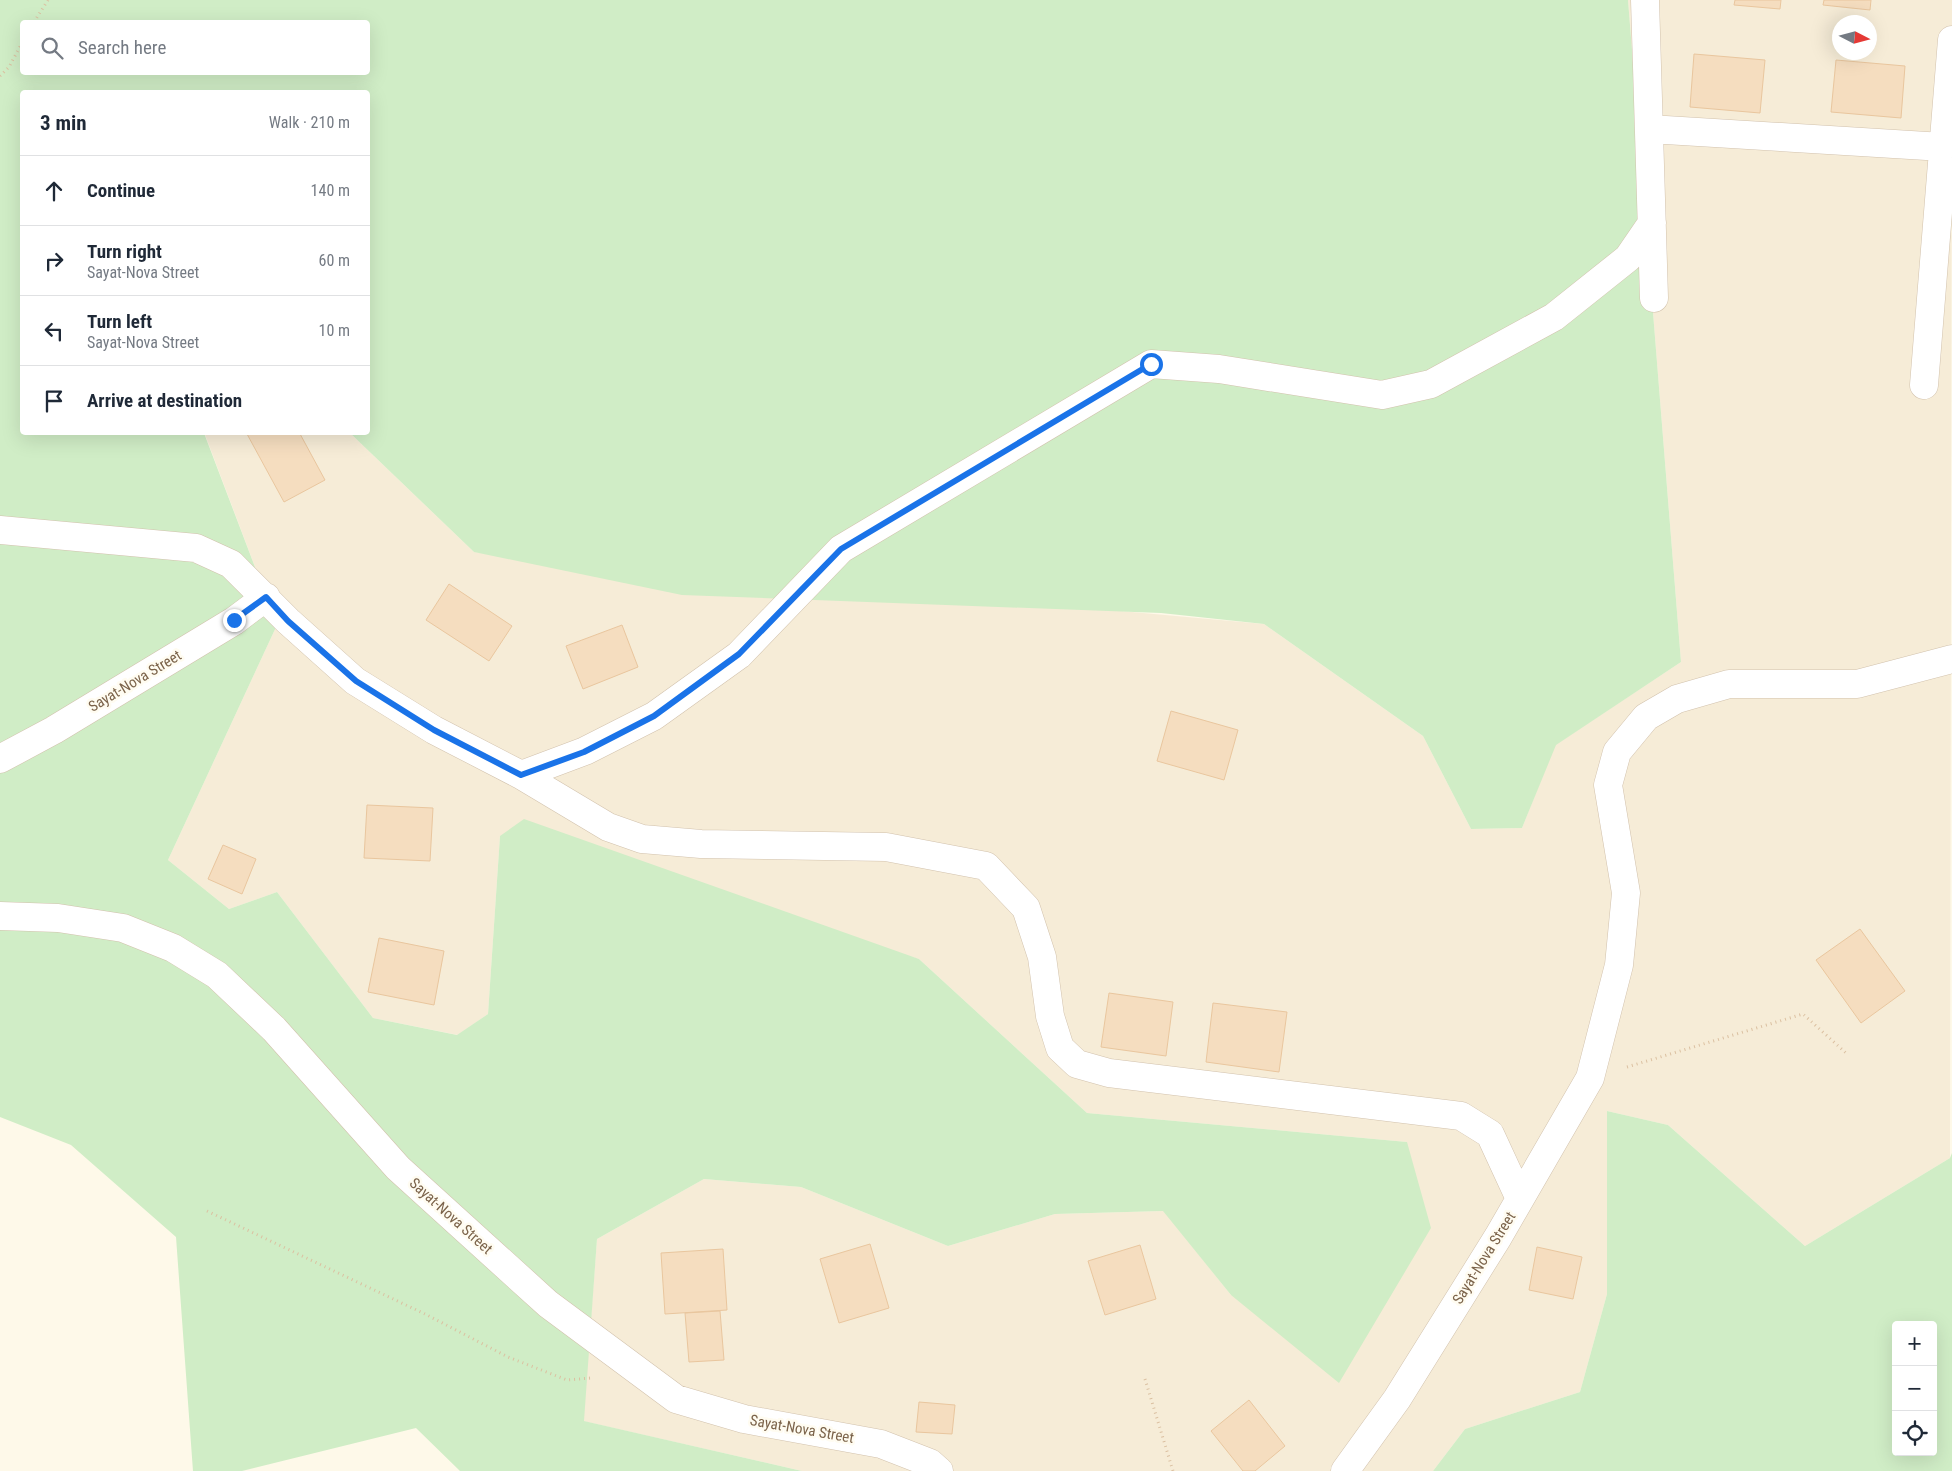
<!DOCTYPE html>
<html lang="en">
<head>
<meta charset="utf-8">
<style>
  :root { --surface:#fff; --page:#f2f2f3; --text:#1f2937; --muted:#747a83; --line:#e0e1e3 }
  body { margin:0; font-family:"Roboto Condensed",sans-serif; background:var(--page); color:var(--text) }
  .controls { position:absolute; right:15px; bottom:15px; display:grid; overflow:hidden; border-radius:5px; box-shadow:0 5px 20px #0002 }
  .controls button { width:45px; height:45px; display:grid; place-items:center; padding:0; border:0; border-bottom:1px solid var(--line); background:var(--surface); color:var(--text); font:25px sans-serif }
  .compass { position:absolute; left:1832px; top:15px; width:45px; height:45px; border-radius:50%; background:var(--surface); box-shadow:0 5px 20px #0002; rotate:96deg }
  .stop { position:absolute; width:15px; height:15px; margin:-11px; border:4px solid #1a73e8; border-radius:50%; background:#fff }
  .stop.end { background:#1a73e8; border-color:#fff; box-shadow:0 1px 5px #0008 }
  .list { margin:0; padding:0; list-style:none }
  h2 { display:flex; justify-content:space-between; align-items:center; height:65px; margin:0; padding:0 20px; font-size:21px }
  h2 small { font-size:16px; font-weight:400; color:var(--muted) }
  .list li { display:grid; grid-template-columns:32px 1fr auto; gap:15px; align-items:center; box-sizing:border-box; height:70px; padding:0 20px; border-top:1px solid var(--line) }
  .list b { display:block; font-size:19px; white-space:nowrap }
  .list p { margin:0; font-size:16px; white-space:nowrap; color:var(--muted) }
  .list em { font-size:16px; font-style:normal; color:var(--muted) }
  .icon { flex:none; width:28px; height:28px; fill:none; stroke:currentColor; stroke-width:2; stroke-linecap:round; stroke-linejoin:round }
  .map { position:relative; flex:none; width:1952px; height:1471px; overflow:hidden }
  .search { position:absolute; background:var(--surface); box-shadow:0 5px 20px #0002; left:20px; top:20px; width:350px; height:55px; display:flex; align-items:center; gap:12px; box-sizing:border-box; padding:0 18px; border-radius:5px; color:var(--muted); font-size:19px }
  .panel { position:absolute; background:var(--surface); box-shadow:0 5px 20px #0002; left:20px; top:90px; width:350px; height:345px; border-radius:5px }
  .map>svg:first-child { display:block }
  .residential { fill:#f6ecd7; fill-rule:evenodd }
  .green { fill:#d0edc6; fill-rule:evenodd }
  .building { fill:#f5ddbf; stroke:#e9c69e }
  .lines { fill:none; stroke-linecap:round; stroke-linejoin:round }
  .minor-casing { stroke:#d2c2ad; stroke-width:29 }
  .path { stroke:#dbc0a1; stroke-width:3; stroke-dasharray:1 4; stroke-linecap:butt }
  .minor { stroke:#fff; stroke-width:28 }
  .route { stroke:#1a73e8; stroke-width:6 }
  .labels { text-anchor:middle; stroke-width:5; stroke-linejoin:round; paint-order:stroke }
  .street-label { font-size:15px; fill:#7b634a; stroke:#fffcf1 }
</style>
</head>
<body>
<div class="map">
<svg width="1952" height="1471" viewBox="0 0 1952 1471">
  <rect width="100%" height="100%" fill="#fef9e9"/>
  <path class="residential" d="M1628 0H1952L1950 1158 1805 1246 1668 1125 1607 1111V1294L1580 1392 1465 1429 1433 1471H802L583 1421 597 1239 704 1179 801 1187 948 1246 1055 1214 1164 1211 1231 1295 1407 1142 1087 1113 919 959 500 836 488 1014 458 1035 373 1018 277 892 229 909 168 860 277 625 204 432 350 433 474 552 1264 624 1423 736 1471 829 1522 828 1555 745 1681 662ZM1840 22H1870V52H1840Z"/>
  <path class="green" d="M0 0H1628L1681 662 1556 745 1522 828 1471 829 1423 736 1264 624 1161 613 682 595 474 552 350 433 368 432V92H22V432L204 433 277 625 168 860 229 909 277 892 373 1018 457 1035 488 1014 500 836 524 819 919 959 1087 1113 1407 1142 1431 1228 1339 1383 1231 1295 1163 1211 1055 1214 948 1246 801 1187 704 1179 597 1239 584 1421 802 1471H460L416 1428 242 1471H193L176 1237 71 1145 0 1117ZM22 22H368V72H22Z
    M1607 1111 1668 1125 1805 1246 1950 1158 1952 1153V1471H1433L1465 1429 1580 1392 1607 1294ZM1896 1325H1933V1452H1896Z"/>
  <path class="building" d="M1735 0H1781L1780 9 1734 5Z
    M1824 0H1871L1870 10 1823 5Z
    M1694 54 1765 60 1760 113 1690 107Z
    M1836 60 1905 66 1901 118 1831 112Z
    M250 432H299L325 480 284 502 247 434Z
    M449 584 512 626 489 661 426 620Z
    M622 625 638 667 583 689 566 646Z
    M1171 711 1238 730 1224 780 1157 761Z
    M367 805 433 808 430 861 364 858Z
    M223 845 256 859 242 894 208 879Z
    M1860 929 1905 991 1861 1023 1816 960Z
    M379 938 444 951 434 1005 368 992Z
    M1109 993 1173 1002 1166 1056 1101 1047Z
    M1213 1003 1287 1012 1279 1072 1206 1062Z
    M870 1244 889 1308 839 1323 820 1259Z
    M1140 1245 1156 1299 1105 1315 1088 1261Z
    M1537 1247 1582 1257 1573 1299 1529 1290Z
    M723 1249 727 1310 665 1314 661 1253Z
    M720 1311 724 1360 689 1362 685 1313Z
    M1249 1400 1285 1446 1255 1471H1243L1211 1431Z
    M919 1402 955 1405 952 1434 916 1432Z"/>
  <g class="lines">
    <defs>
      <path id="minor" d="M1645 0 1654 298
        M1649 129 1943 147
        M1924 385 1952 40
        M0 530 196 548 231 564 288 621 355 681 434 730 521 775 608 827 642 839 701 844 886 847 986 866 1026 908 1042 957 1050 1016 1060 1048 1077 1064 1109 1073 1461 1116 1490 1134 1520 1199
        M0 759 54 730 234 621 266 597
        M521 775 585 751 654 716 739 655 841 549 1151 364 1219 369 1382 395 1431 384 1554 317 1628 258 1652 223
        M0 916 58 918 123 928 173 948 217 975 274 1029 398 1168 548 1304 676 1399 744 1419 881 1444 930 1463 939 1471
        M1345 1471 1397 1399 1498 1237 1590 1078 1619 965 1626 893 1608 785 1617 752 1646 717 1677 699 1729 684H1857L1952 659"/>
    </defs>
    <use href="#minor" class="minor-casing"/>
    <path class="path" d="M34 22 48 0
      M0 76 9 67 22 43
      M1627 1067 1803 1014 1846 1053
      M207 1211 425 1314 508 1357 567 1380 591 1378
      M1145 1379 1173 1471"/>
    <use href="#minor" class="minor"/>
  </g>
  <g class="lines">
    <path class="route" d="M234 620 266 597 288 621 356 681 434 730 521 775 584 752 654 716 739 654 841 549 1151 364"/>
  </g>
  <g class="labels">
    <g class="street-label">
      <text transform="translate(135 681) rotate(-31)" y="5">Sayat-Nova Street</text>
      <text transform="translate(451 1216) rotate(42)" y="5">Sayat-Nova Street</text>
      <text transform="translate(1484 1258) rotate(-58)" y="5">Sayat-Nova Street</text>
      <text transform="translate(802 1429) rotate(10)" y="5">Sayat-Nova Street</text>
    </g>
  </g>
</svg>
<div class="controls">
<button>+</button>
<button>−</button>
<button><svg class="icon" aria-label="locate" viewBox="0 0 24 24"><circle cx="12" cy="12" r="6"/><path d="M12 2v4M12 18v4M2 12h4M18 12h4"/></svg></button>
</div>
<svg class="compass" viewBox="-18 -18 36 36"><path d="M0-13l5 13h-10z" fill="#e53935"/><path d="M0 13l5-13h-10z" fill="#747a83"/></svg>
<div class="stop" style="left:1151px;top:364px"></div>
<div class="stop end" style="left:234px;top:620px"></div>
<div class="search"><svg class="icon" aria-label="search" viewBox="0 0 24 24"><circle cx="10" cy="10" r="6"/><path d="M15 15l6 6"/></svg>Search here</div>
<section class="panel">
<h2>3 min<small>Walk · 210 m</small></h2>
<ul class="list">
<li><svg class="icon" aria-label="ahead" viewBox="0 0 24 24"><path d="M12 20V5M6 11l6-6 6 6"/></svg><div><b>Continue</b></div><em>140 m</em></li>
<li><svg class="icon" aria-label="right" viewBox="0 0 24 24"><path d="M7 20v-9h11M14 6l5 5-5 5"/></svg><div><b>Turn right</b><p>Sayat-Nova Street</p></div><em>60 m</em></li>
<li><svg class="icon" aria-label="left" viewBox="0 0 24 24"><path d="M17 20v-9H6M10 6l-5 5 5 5"/></svg><div><b>Turn left</b><p>Sayat-Nova Street</p></div><em>10 m</em></li>
<li><svg class="icon" aria-label="arrive" viewBox="0 0 24 24"><path d="M6 21V4h12l-3 4 3 4H6"/></svg><div><b>Arrive at destination</b></div></li>
</ul>
</section>
</div>
</body>
</html>
